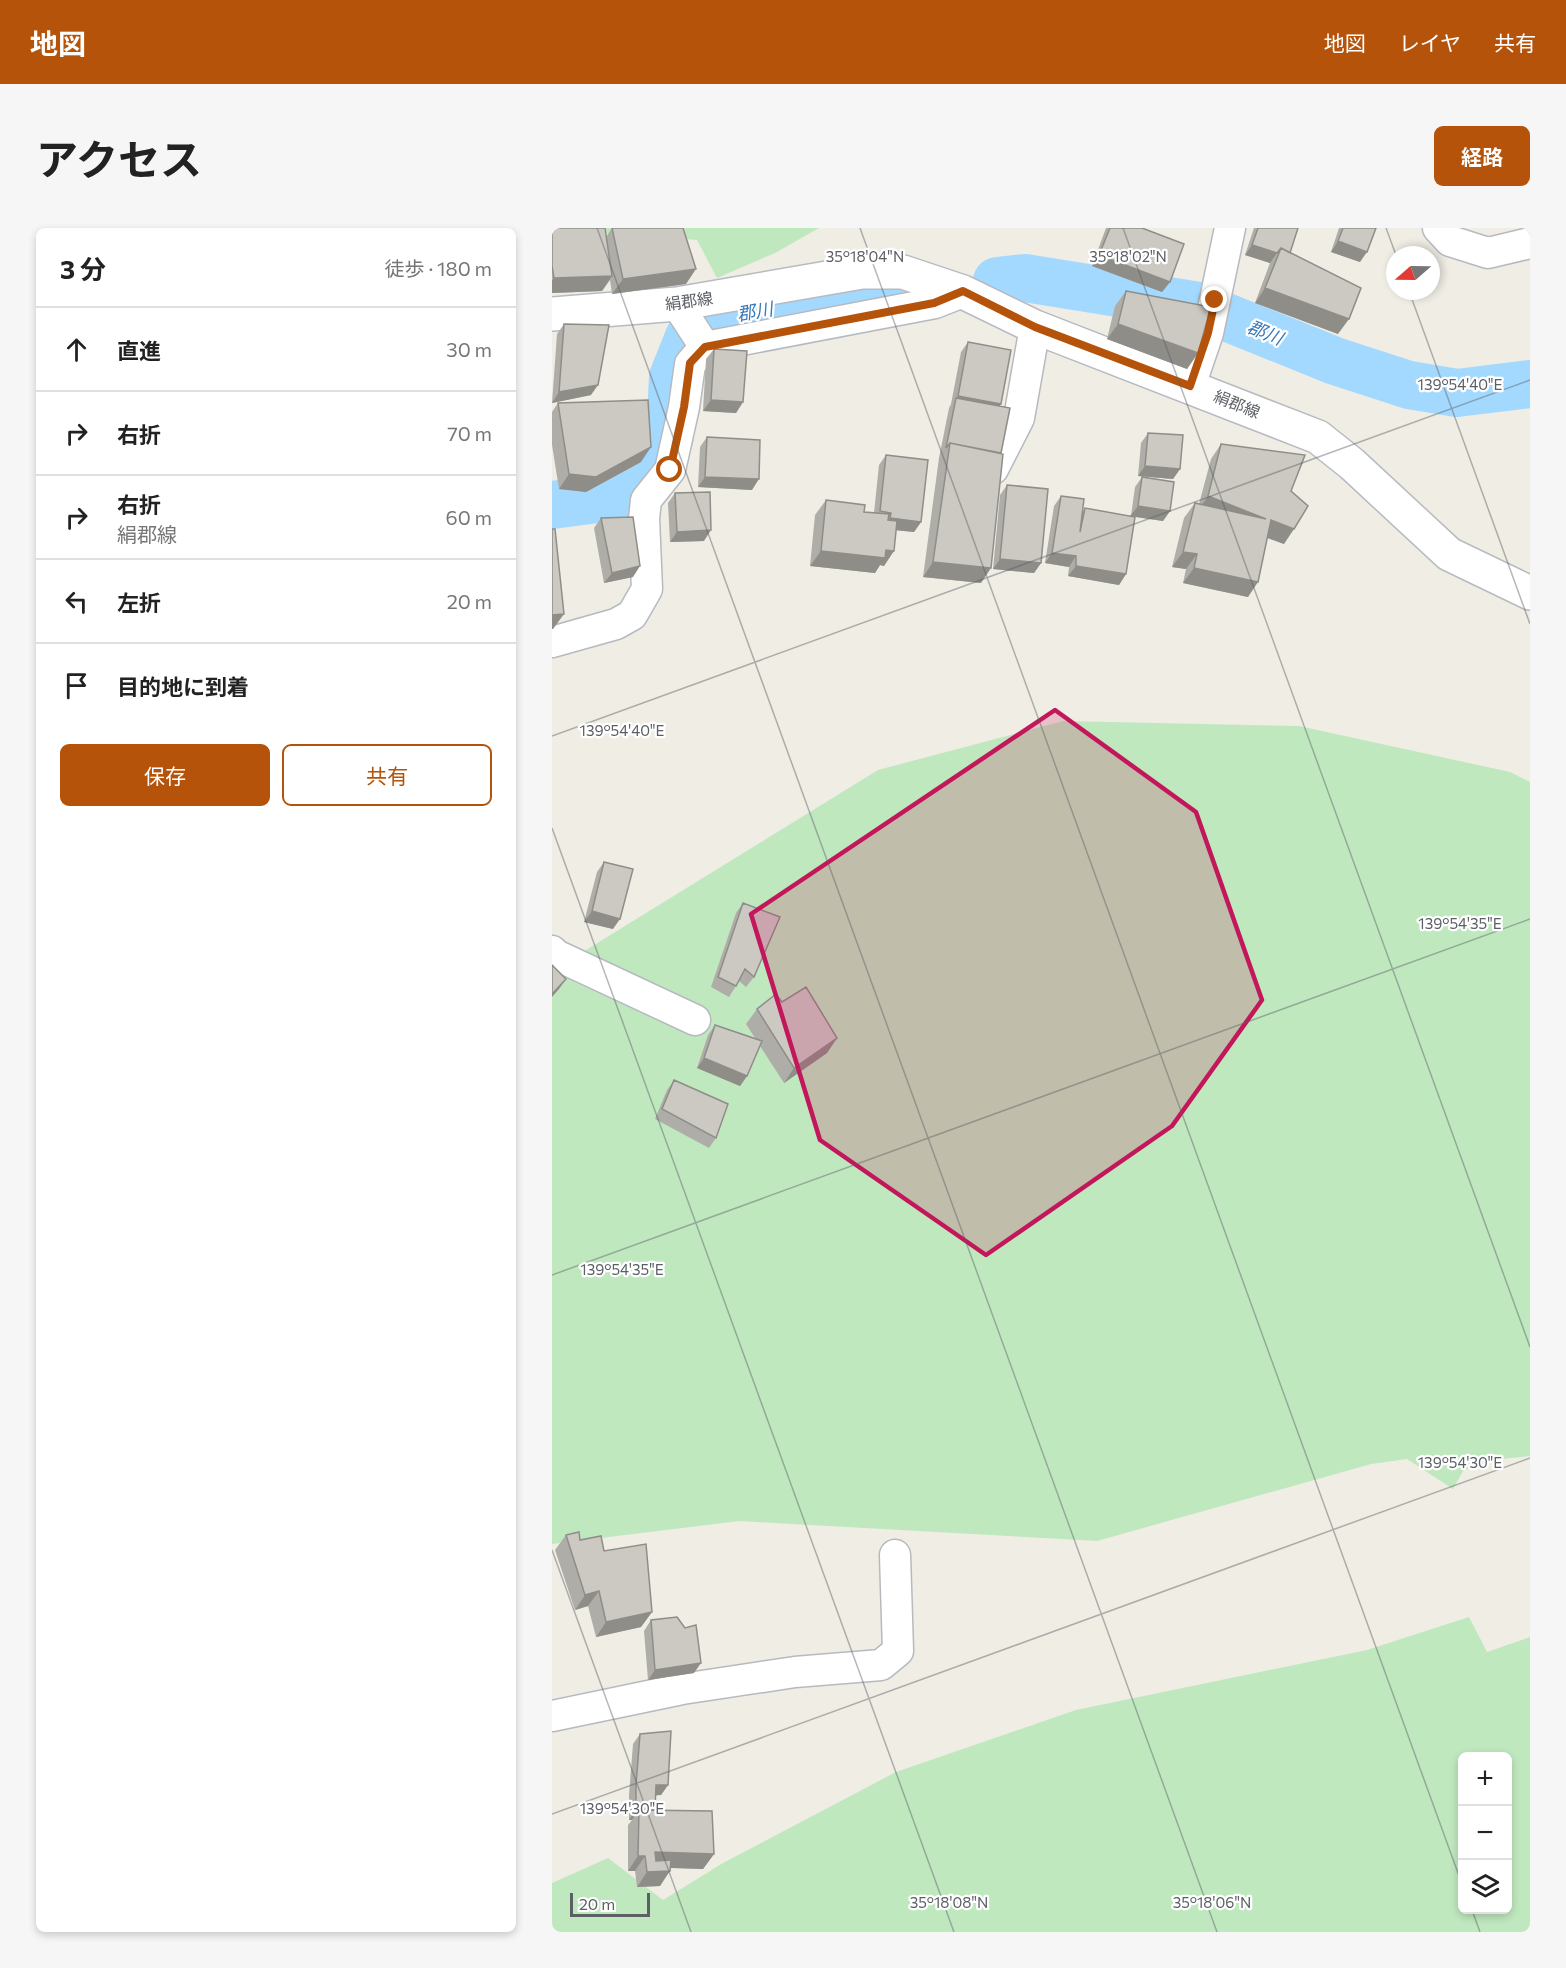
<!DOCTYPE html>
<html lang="ja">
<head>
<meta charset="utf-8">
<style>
  :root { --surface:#fff; --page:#f6f6f6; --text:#222; --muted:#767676; --line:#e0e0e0; --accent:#b45309 }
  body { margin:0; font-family:Commissioner,"Noto Sans JP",sans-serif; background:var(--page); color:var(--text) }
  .controls { position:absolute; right:18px; bottom:18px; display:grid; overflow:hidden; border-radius:9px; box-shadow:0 3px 9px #0003 }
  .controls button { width:54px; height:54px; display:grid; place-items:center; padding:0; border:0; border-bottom:2px solid var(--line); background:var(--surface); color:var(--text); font:30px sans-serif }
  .compass { position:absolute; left:834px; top:18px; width:54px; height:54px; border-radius:50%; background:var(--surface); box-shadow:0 3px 9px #0003; rotate:250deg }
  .scale { position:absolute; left:18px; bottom:15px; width:80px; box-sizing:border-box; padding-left:6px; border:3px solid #5c6065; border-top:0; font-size:16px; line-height:21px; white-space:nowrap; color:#5c6065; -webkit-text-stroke:4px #fff; paint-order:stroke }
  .stop { position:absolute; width:18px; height:18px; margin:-14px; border:4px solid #b45309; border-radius:50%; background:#fff }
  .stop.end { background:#b45309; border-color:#fff; box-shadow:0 2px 6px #0008 }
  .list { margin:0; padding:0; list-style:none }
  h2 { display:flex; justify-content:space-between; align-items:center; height:78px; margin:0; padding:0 24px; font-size:26px }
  h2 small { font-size:20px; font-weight:400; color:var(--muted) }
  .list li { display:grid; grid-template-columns:39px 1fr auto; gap:18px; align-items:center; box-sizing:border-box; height:84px; padding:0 24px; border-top:2px solid var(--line) }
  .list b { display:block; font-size:22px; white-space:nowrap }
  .list p { margin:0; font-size:20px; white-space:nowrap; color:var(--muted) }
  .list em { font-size:20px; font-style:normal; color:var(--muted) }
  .actions { display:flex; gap:12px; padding:18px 24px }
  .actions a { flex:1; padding:14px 0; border:2px solid var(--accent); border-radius:9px; text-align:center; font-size:21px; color:var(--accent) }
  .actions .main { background:var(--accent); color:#fff }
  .icon { flex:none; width:33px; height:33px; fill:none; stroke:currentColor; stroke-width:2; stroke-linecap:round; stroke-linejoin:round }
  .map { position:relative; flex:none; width:978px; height:1704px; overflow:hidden; border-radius:9px }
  header { display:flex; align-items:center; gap:36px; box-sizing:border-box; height:84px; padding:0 30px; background:var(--accent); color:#fff }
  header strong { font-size:28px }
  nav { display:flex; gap:33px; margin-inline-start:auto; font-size:21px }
  .intro { display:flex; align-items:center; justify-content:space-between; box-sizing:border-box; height:144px; padding:0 36px }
  h1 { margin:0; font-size:42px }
  .button { padding:15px 27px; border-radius:9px; background:var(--accent); color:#fff; font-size:21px; font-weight:700 }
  main { display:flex; gap:36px; padding:0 36px }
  aside { flex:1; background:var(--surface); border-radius:9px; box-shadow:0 3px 9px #0003 }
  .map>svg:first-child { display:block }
  .green { fill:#c0e8bf; fill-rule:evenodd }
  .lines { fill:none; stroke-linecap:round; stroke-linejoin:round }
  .river { stroke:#a4d9ff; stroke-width:48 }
  .minor-casing { stroke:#b6babf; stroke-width:33 }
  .secondary-casing { stroke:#b7bbc1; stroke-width:36 }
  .minor { stroke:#fff; stroke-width:30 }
  .secondary { stroke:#fff; stroke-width:33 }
  .wall { fill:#afada8 }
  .shaded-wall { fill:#8f8d88 }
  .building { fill:#ccc9c3; stroke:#8f8d88; stroke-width:1.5 }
  .route { stroke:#b45309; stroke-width:8 }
  .marked { fill:#c2185b; fill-opacity:0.2; stroke:#c2185b; stroke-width:4.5; stroke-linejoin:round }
  .ticks { fill:none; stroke:#5c6065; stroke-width:1.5; stroke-opacity:0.45 }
  .labels { text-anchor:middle; stroke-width:4.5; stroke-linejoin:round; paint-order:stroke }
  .street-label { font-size:16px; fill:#5c6065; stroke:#fff }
  .water-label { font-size:18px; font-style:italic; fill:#3a79b8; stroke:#fff }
  .ticks-label { font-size:15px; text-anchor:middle; fill:#5c6065; stroke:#fff; stroke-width:4.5; stroke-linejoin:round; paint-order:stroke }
</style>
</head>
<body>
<header>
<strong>地図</strong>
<nav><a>地図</a><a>レイヤ</a><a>共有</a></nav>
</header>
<div class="intro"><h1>アクセス</h1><a class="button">経路</a></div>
<main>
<aside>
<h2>3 分<small>徒歩 · 180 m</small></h2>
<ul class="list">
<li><svg class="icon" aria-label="ahead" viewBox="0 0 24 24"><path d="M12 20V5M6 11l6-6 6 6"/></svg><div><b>直進</b></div><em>30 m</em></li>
<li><svg class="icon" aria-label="right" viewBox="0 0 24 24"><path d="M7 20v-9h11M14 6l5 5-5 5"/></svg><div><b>右折</b></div><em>70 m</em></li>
<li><svg class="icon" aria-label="right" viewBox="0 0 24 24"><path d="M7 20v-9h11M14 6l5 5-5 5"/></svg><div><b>右折</b><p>絹郡線</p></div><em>60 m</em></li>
<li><svg class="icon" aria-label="left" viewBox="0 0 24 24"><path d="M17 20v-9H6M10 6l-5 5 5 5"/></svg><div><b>左折</b></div><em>20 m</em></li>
<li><svg class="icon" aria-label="arrive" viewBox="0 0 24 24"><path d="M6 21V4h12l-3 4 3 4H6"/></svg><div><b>目的地に到着</b></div></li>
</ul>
<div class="actions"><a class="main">保存</a><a>共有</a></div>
</aside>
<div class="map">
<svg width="978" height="1704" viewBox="0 0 978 1704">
  <rect width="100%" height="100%" fill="#efede4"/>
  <path class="green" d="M44 0H267L223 25 165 50 145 12 49 5Z
    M511 493 747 498 958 544 978 554V1228L939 1232 911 1243 901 1261 855 1231 819 1236 545 1313 187 1293 0 1316V743L326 542Z
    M917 1389 935 1424 978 1409V1704H0V1655L56 1630 111 1672 171 1635 344 1544 524 1482 815 1422ZM910 1528H956V1682H910Z"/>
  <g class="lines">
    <path class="river" d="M445 53 473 50 647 78 783 133 857 157 905 165 978 156
      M0 277 61 269 92 253 118 208 121 149 137 109 178 88 344 61"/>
    <defs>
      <path id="minor" d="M886 0 898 13 936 25 978 15
        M153 119 383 75 411 64
        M638 158 656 105 678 0
        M441 241 467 190 483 99
        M0 414 64 396 80 387 95 361 92 291 94 272 118 242 132 179 138 136 153 119 125 76
        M0 723 4 727 143 792
        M0 1488 130 1461 243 1444 329 1437 346 1423 343 1327"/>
      <path id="secondary" d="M0 86 125 76 310 44H351L411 64 483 99 766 209 800 236 897 326 978 365"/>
    </defs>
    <use href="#minor" class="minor-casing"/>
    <use href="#secondary" class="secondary-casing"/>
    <use href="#minor" class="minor"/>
    <use href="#secondary" class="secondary"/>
  </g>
  <path class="wall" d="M0 0 54 9 60 0 134 56 60 66 58 52 50 63 0 65Z
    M554 0H558L618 54 610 64 540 38Z
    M702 0H746L738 25 786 106 703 75 718 35 693 27Z
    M787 0H824L808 34 779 24Z
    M574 63 646 125 635 141 555 111 563 78Z
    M12 96 39 167 0 175 5 106Z
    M416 114 448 178 449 225 429 355 371 349 387 230 397 180 399 176 409 124Z
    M162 121 191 174 184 185 151 183 154 131Z
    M6 175 89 234 34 264 7 261 0 217V184Z
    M596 205 628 241 621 251 586 248 589 215Z
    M155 209 200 262 146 259 148 219Z
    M669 216 739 263 732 316 715 310 696 369 631 355 634 341 620 339 632 290 643 275 647 276 659 231Z
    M334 227 369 294 362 304 344 302 332 338 328 337 323 345 258 338 263 287 274 272 312 284 322 285 327 237Z
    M590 249 618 283 611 293 583 289 574 346 567 357 516 348 517 339 493 335 502 278 509 268 531 284 533 280 579 288 583 259Z
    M455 257 489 335 482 345 441 341 448 267Z
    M123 265 152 313 118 314 116 275Z
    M49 290 81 349 52 355 42 300Z
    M52 634 61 701 32 694 45 644Z
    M191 675 202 749 194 759 187 753 177 769 159 759 184 685Z
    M230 774 285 810 275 825 232 855 208 818 195 848 188 858 145 840 156 807 163 797 203 810 194 796 205 781Z
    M122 852 164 910 157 920 103 891 115 862Z
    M14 1307 28 1312 52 1323 100 1384 89 1399 44 1409 36 1378 23 1382 3 1322Z
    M99 1392 142 1445 96 1452 92 1403Z
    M88 1506 116 1557 109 1567H103V1582L162 1626 151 1641 118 1640 108 1658 85 1659 83 1643H76V1597L80 1592H77V1567L81 1516Z"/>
  <path class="shaded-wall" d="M786 13 815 24 808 34 779 24Z
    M700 17 725 25 718 35 693 27Z
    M547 27 618 54 610 64 540 38Z
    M144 41 134 56 60 66 71 51Z
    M60 48 50 63 0 65V53L2 50Z
    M713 60 797 91 786 106 703 75Z
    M566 96 646 125 635 141 555 111Z
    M46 157 39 167 0 175 7 164Z
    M406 168 449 176 442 186 403 172Z
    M159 172 191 174 184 185 151 183Z
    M99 219 89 234 34 264 7 261 17 246Z
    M593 238 628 241 621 251 586 248Z
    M153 249 207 251 200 262 146 259Z
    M656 268 714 291 646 283Z
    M586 278 618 283 611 293 578 288Z
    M338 290 369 294 362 304 331 301Z
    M719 292 742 301 732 316 708 307Z
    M159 302 152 313 118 314 125 304Z
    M334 322 342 323 332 338 328 337 323 345 258 338 269 323Z
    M631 324 645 326 634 341 620 339Z
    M500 325 524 328 517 339 493 335Z
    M448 331 489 335 482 345 441 341Z
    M381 334 439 340 429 355 371 349Z
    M88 338 81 349 52 355 60 345Z
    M524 338 574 346 567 357 516 348Z
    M642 340 706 354 696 369 631 355Z
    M12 386 1 401H0V387Z
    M40 683 68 691 61 701 32 694Z
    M14 751 7 761 0 769V766Z
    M285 810 275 825 232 855 242 840Z
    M152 830 195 848 188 858 145 840Z
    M47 1363 36 1378 23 1382 33 1367Z
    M100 1384 89 1399 44 1409 54 1394Z
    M149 1435 142 1445 96 1452 103 1442Z
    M104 1557H116L109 1567 96 1568Z
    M84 1581 103 1582H87L80 1592H77Z
    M103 1624 162 1626 151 1641 95 1639Z
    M86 1628H93L83 1643H76Z
    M118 1643 108 1658 85 1659 95 1644Z"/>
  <path class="building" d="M0 0H53L60 48 2 50 0 38Z
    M60 0H131L144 41 71 51Z
    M558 0H590L632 16 618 54 547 27Z
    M706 0H746L738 25 729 20 725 25 700 17Z
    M791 0H824L815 24 786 13Z
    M729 20 809 60 797 91 713 60Z
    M574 63 659 79 646 125 566 96Z
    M12 96 57 97 46 157 7 164Z
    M416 114 459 122 449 176 406 168Z
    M162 121 195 123 191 174 159 172Z
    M404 170 458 180 449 225 398 215 394 220Z
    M96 172 99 219 44 249 17 246 6 175Z
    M596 205 631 207 628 241 593 238Z
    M155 209 208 212 207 251 153 249Z
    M398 215 451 226 439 340 381 334Z
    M669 216 753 227 739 263 756 278 742 301 719 292 706 354 642 340 645 326 631 324 643 275 714 291 656 268Z
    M334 227 376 232 369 294 338 290 339 285 328 283Z
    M590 249 622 254 618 283 586 278Z
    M455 257 496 261 489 335 448 331Z
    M158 264 159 302 125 304 123 265Z
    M509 268 532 271 528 304 533 280 583 289 574 346 524 338V328L500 325Z
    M274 272 313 277 312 284 337 286 336 292 345 293 342 323 334 322 333 330 269 323Z
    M81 289 88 338 60 345 49 290Z
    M0 301H3L12 386 0 387Z
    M52 634 81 641 68 691 40 683Z
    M191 675 228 689 202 749 193 741 184 758 166 749Z
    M0 737 14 751 0 766Z
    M254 759 285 810 242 840 205 781 224 766 230 774Z
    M163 797 210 813 195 848 152 830Z
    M122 852 176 876 164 910 110 881Z
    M27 1304 28 1312 49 1308 52 1323 94 1316 100 1384 54 1394 47 1363 33 1367 14 1307Z
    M125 1389 133 1400 144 1397 149 1435 103 1442 99 1392Z
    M119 1503 116 1557H104L103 1582 84 1581V1557L88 1506Z
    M87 1582 160 1583 162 1626 103 1624 104 1633 119 1632 118 1643 95 1644 93 1628H86Z"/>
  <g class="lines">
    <path class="route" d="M118 242 132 179 138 135 153 119 382 75 411 63 483 99 638 158 656 105 663 72"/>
  </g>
  <path class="marked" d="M503 482 644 584 710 772 620 898 434 1027 268 912 199 686Z"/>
  <path class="ticks" d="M45 0 665 1704M308 0 910 1656M571 0 978 1119M834 0 844 27M857 63 978 396M0 508 978 152M0 600 402 1704M0 1047 978 691M0 1322 139 1704M0 1586 978 1230M920 1682 928 1704"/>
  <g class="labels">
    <g class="street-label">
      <text transform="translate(137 73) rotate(-8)" y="6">絹郡線</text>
      <text transform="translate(685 176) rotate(22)" y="6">絹郡線</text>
    </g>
    <g class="water-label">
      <text transform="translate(203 84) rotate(-10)" y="6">郡川</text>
      <text transform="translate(713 105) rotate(22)" y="6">郡川</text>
    </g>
  </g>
  <g class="ticks-label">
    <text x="313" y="34">35°18'04"N</text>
    <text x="576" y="34">35°18'02"N</text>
    <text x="908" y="162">139°54'40"E</text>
    <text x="70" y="508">139°54'40"E</text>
    <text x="908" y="701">139°54'35"E</text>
    <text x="70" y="1047">139°54'35"E</text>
    <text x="908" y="1240">139°54'30"E</text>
    <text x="70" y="1586">139°54'30"E</text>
    <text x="397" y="1680">35°18'08"N</text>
    <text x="660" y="1680">35°18'06"N</text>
  </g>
</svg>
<div class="controls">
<button>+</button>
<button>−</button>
<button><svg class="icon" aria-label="layers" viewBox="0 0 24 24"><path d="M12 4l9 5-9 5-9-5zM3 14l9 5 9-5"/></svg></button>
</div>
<svg class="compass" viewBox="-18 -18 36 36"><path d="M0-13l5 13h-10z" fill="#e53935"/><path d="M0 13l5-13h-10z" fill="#767676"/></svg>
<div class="scale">20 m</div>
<div class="stop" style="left:118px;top:242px"></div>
<div class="stop end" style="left:663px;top:72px"></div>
</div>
</main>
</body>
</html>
